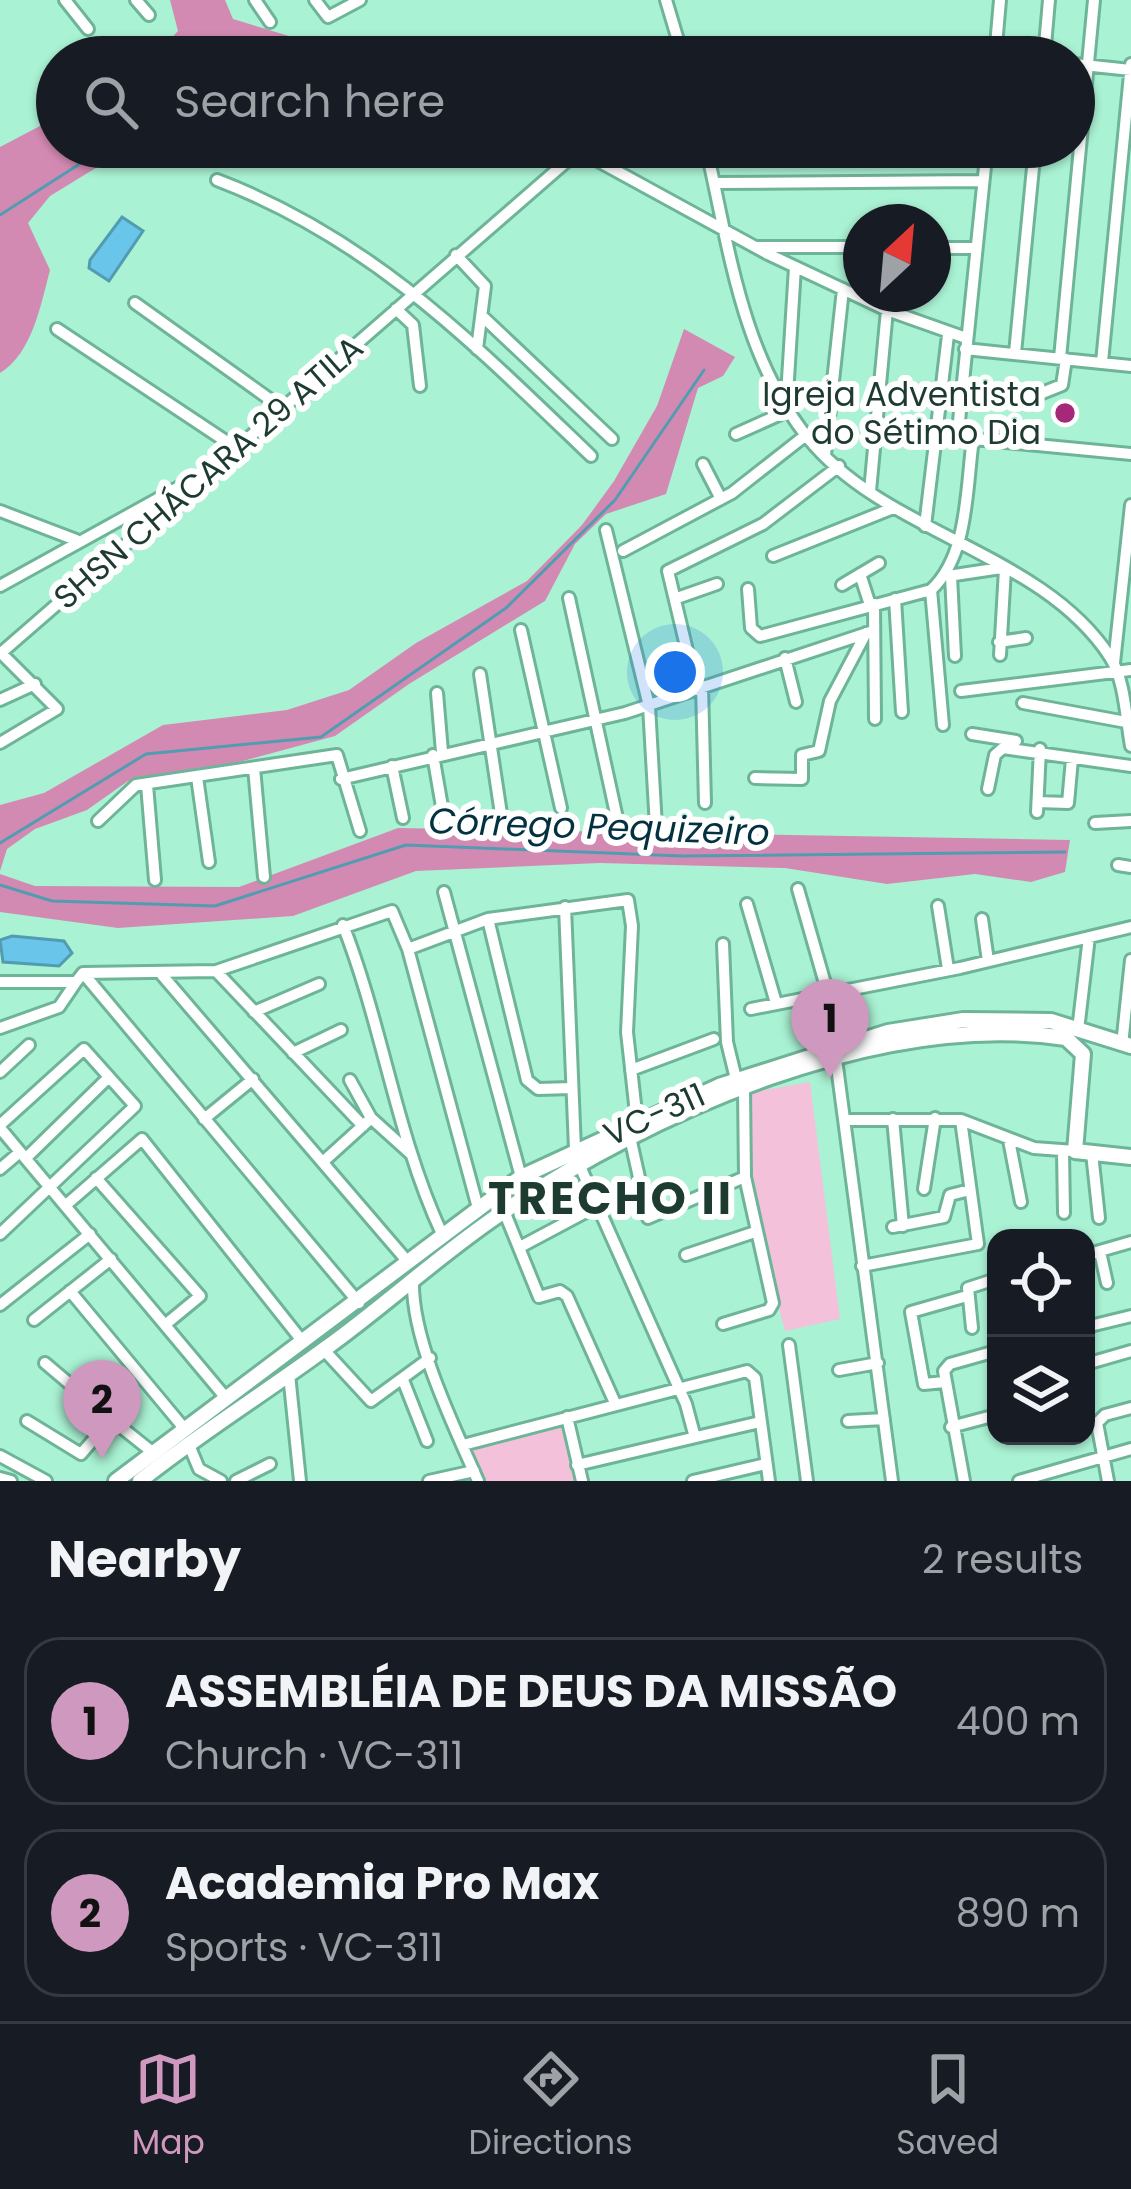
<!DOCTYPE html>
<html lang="en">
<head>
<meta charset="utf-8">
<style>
  :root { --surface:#171b24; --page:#20242c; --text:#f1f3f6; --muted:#9ea1a6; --line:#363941; --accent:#cf98be }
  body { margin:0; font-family:Poppins,sans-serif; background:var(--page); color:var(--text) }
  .controls { position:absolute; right:36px; bottom:36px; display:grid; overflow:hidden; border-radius:24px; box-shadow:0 3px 9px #0004 }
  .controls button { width:108px; height:108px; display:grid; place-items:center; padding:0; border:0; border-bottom:3px solid var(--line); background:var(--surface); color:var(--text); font:60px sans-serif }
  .compass { position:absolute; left:843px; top:204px; width:108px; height:108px; border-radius:50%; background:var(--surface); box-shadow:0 3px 9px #0004; rotate:26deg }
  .you { position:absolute; left:675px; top:672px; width:42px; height:42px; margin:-30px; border:9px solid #fff; border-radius:50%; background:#1a73e8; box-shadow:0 0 0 18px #1a73e833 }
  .badge { display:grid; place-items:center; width:78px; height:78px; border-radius:50%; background:var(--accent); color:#111; font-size:39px; font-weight:700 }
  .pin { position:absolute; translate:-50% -99px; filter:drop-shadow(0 3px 6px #0008) }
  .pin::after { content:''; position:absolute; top:63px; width:42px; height:36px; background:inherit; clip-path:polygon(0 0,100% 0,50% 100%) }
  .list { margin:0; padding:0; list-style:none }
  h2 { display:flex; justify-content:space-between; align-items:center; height:156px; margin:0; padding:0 48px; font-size:51px }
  h2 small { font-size:39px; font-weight:400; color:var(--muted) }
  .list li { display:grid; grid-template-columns:78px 1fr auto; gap:36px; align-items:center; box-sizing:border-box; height:168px; margin:0 24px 24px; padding:0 24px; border:3px solid var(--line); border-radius:36px }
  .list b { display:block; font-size:45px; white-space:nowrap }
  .list p { margin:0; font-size:39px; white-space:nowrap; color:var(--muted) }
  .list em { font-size:39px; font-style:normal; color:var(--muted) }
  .icon { flex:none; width:66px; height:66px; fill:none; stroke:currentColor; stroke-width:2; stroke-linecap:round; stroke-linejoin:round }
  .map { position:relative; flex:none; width:1131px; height:1481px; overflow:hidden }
  .search { position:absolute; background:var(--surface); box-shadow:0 3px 9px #0004; left:36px; right:36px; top:36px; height:132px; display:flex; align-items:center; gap:30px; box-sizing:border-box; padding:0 42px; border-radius:66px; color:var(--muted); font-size:45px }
  .sheet { height:540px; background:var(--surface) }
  nav { display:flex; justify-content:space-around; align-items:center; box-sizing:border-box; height:168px; border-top:3px solid var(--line); background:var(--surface); font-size:33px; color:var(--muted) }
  nav a { display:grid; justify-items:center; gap:6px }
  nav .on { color:var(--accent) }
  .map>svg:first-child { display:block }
  .green { fill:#f4c1db }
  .forest { fill:#d38ab2 }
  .water { fill:#69c5e9; stroke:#529cb2; stroke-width:3 }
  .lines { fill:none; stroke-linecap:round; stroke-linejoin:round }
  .stream { stroke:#529cb2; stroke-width:3 }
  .minor-casing { stroke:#6eb498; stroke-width:16 }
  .major-casing { stroke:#6eb498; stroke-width:20 }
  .minor { stroke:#fff; stroke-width:10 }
  .major { stroke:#fff; stroke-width:14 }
  .poi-dot { fill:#a62879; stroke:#fff; stroke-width:4.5 }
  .labels { text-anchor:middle; stroke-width:12; stroke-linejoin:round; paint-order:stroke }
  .poi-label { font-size:33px; fill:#1e3b30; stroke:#fff; text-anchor:end }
  .street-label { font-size:33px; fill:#1e3b30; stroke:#fff }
  .water-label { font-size:36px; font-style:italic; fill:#043140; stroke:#fff }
  .district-label { font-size:45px; font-weight:bold; letter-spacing:3px; fill:#1e3b30; stroke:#fff }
</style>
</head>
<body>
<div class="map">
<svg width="1131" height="1481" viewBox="0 0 1131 1481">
  <rect width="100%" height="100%" fill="#aaf2d4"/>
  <path class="green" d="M810 1082 840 1319 785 1331 745 1177 747 1093Z
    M564 1422 579 1481H482L471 1445Z"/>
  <path class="forest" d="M170 0H225L233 19 289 36 305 57H154L178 31Z
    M57 117V147H130L50 196 28 223 50 270C41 304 32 354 0 373V147Z
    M684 329 735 357 723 376 698 388 666 494 606 514 575 544 545 601 409 684 335 736 228 765 128 781 87 810 35 829 7 849 0 871V805L44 793 163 725 287 710 349 690 416 643 527 581 582 525 614 481 657 406Z
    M398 828 1070 840 1065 872 1031 882 975 874 887 884 785 868 600 863 416 871 293 916 118 928 0 912V874L35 886 239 887Z"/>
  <path class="water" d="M122 217 143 231 109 281 89 268 90 260Z
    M12 936 64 941 72 953 59 966 3 962 0 940Z"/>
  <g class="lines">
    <path class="stream" d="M243 57 252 53
      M0 215 106 147
      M0 843 146 754 321 737 506 608 615 500 704 370
      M0 885 52 901 215 906 406 845 682 856 1065 852"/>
    <defs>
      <path id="minor" d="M65 0 88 29
        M136 0 149 15
        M255 0 270 22
        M315 0 328 17 360 0
        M666 0 683 57
        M682 56 984 57
        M995 57 1000 0
        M1044 57 1049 0
        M1074 64 1131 70
        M706 147C729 246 741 355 808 438 887 535 1042 552 1110 657 1125 680 1126 719 1131 746
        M987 147 958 431 973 439 1131 454
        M217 180C372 239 474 344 591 456
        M714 183 983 181
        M756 247H861
        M933 248H975
        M456 255 485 286 477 349
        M135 303 282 408
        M396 309 413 325 420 386
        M482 316 612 439
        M57 329 236 448
        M965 349 1131 366
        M1015 353 1035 147
        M1060 358 1094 0
        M1102 362 1131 64
        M961 394 1032 397 1062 385 1066 359
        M787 395 795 267
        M736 434 792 409
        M825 455 843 289
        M703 464 721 499
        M870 491 887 310
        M0 511 76 540
        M925 526 948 335
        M606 530 649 706 656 827
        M623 551 732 493 806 435
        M773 556 893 508
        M860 574 870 605
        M948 576 1001 568
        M951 576 955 656
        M842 585 879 563
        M0 586 190 481
        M748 589 751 628 760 636 931 590C969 555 966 487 973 439
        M931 590 943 725
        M569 598 618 823
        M677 598 717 584
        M895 599 902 712
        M874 604 875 719
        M521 630 561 808
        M999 642 1026 638
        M0 652 57 709 0 743
        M1 653 574 155 589 156 768 254 887 310 966 338
        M1000 655 1005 569
        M785 658 796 702
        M1114 663 1131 505
        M480 674 501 814
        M702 686 705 803
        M696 688 668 571 763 524 839 466
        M961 691 1131 670
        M437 693 442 752
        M0 700 35 684
        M1023 703 1126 722
        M972 734 1016 741
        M433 755 445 824
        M392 766 403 818
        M254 768 264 877
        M197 777 209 862
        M755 778 802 779V755L819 751 830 701 866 633
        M341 779 625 713 873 631
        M147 785 155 880
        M988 789 995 755 1003 748 1131 766
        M1038 802 1068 803 1072 759
        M1037 812 1040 749
        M98 821 136 785 337 755 360 831
        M1095 823 1131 821
        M1118 865 1131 867
        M798 889 828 994
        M444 892 521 1177
        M747 904 776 1003
        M938 906 948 969
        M565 907 575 1149
        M982 919 988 961
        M343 925C383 1027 396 1135 442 1234
        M723 944 727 1042 736 1079
        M408 949 488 919
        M216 971 363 1126
        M83 973 359 1303
        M162 975 408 1262
        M0 982H76L83 973 216 971 392 911 408 949 478 1208
        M815 996 827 1049
        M751 1009 960 968 1131 927
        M254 1012 319 984
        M0 1028 59 1007 76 982
        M1078 1030 1089 937
        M1122 1045 1131 960
        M293 1053 341 1030
        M836 1059 892 1481
        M631 1070 714 1039
        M0 1072 29 1045
        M350 1080 371 1118 411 1154
        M572 1088 538 1089 527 1080 488 919 628 900 632 926 627 1032 637 1122
        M204 1119 253 1079
        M893 1119 903 1226
        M846 1120H961L1034 1148 1075 1151
        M0 1125 84 1049 135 1106 0 1234
        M0 1128 226 1398
        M630 1137 648 1218 745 1177
        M1009 1140 1021 1202
        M1063 1152 1064 1213
        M1092 1153 1099 1218
        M26 1158 109 1077
        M325 1160 367 1122
        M579 1164 686 1404 694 1434
        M0 1169 20 1152
        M96 1178 200 1296 166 1324
        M924 1189 935 1118
        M66 1205 142 1139 303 1342
        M504 1211 539 1297 560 1291 567 1296 615 1403
        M893 1227 944 1217 950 1195 970 1190
        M520 1247 597 1206
        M1100 1252 1107 1283
        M686 1255 755 1232
        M1086 1255 1131 1242
        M862 1266 978 1244 961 1120
        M413 1280C411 1339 454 1426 478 1481
        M70 1291 183 1427
        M0 1305 90 1234
        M34 1320 111 1259
        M723 1324 769 1310 773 1303 745 1177 744 1089
        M1086 1327 1131 1316
        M972 1328 968 1288 996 1279
        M789 1345 807 1481
        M324 1350 371 1401 430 1358
        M45 1363 111 1419
        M1086 1364 1131 1351
        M839 1370 878 1363
        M289 1374 300 1481
        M403 1380 427 1441
        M944 1382 924 1384 911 1312 967 1296
        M567 1417 582 1481
        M27 1421 81 1454 111 1419 151 1451
        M848 1421 884 1419
        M951 1427 996 1415
        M189 1445 199 1469 221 1481
        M463 1445 747 1371 755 1378 769 1481
        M0 1456 46 1481
        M577 1465 760 1422
        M0 1478 11 1481
        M236 1481 270 1464
        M429 1481 474 1471
        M693 1481 766 1464
        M964 1481 944 1371 950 1364 996 1351
        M1019 1481 1131 1449
        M1108 1481 1097 1423 1105 1415 1131 1408"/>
      <path id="major" d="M116 1481 521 1177 719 1086 888 1032 963 1020 1051 1021 1131 1046
        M140 1481C200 1433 265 1393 326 1348 386 1305 439 1255 500 1214 650 1112 881 1010 1066 1038L1083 1054 1075 1151 1131 1157"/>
    </defs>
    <use href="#minor" class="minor-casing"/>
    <use href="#major" class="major-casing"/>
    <use href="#minor" class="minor"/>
    <use href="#major" class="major"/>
  </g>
  <circle class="poi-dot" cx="1065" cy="413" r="12"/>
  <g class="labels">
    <g class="poi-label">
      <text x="1041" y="406">Igreja Adventista<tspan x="1041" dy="38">do Sétimo Dia</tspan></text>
    </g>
    <g class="street-label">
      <text transform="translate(208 472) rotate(-41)" y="12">SHSN CHÁCARA 29 ATILA</text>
      <text transform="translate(654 1114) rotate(-24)" y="12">VC-311</text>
    </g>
    <g class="water-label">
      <text transform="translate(599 826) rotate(2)" y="13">Córrego Pequizeiro</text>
    </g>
    <g class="district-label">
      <text x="611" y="1214">TRECHO II</text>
    </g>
  </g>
</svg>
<div class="controls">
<button><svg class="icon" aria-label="locate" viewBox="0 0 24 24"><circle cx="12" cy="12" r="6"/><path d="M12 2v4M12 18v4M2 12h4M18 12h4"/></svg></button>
<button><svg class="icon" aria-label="layers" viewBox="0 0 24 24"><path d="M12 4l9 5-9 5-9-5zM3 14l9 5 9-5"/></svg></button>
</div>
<svg class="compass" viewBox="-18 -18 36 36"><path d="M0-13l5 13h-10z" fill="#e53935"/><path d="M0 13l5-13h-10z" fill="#9ea1a6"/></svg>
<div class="you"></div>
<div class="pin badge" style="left:830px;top:1078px">1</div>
<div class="pin badge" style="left:102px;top:1459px">2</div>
<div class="search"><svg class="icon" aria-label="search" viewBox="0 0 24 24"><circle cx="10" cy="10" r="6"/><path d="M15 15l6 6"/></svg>Search here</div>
</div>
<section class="sheet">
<h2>Nearby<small>2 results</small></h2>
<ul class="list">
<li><span class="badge">1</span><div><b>ASSEMBLÉIA DE DEUS DA MISSÃO</b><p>Church · VC-311</p></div><em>400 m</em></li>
<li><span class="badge">2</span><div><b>Academia Pro Max</b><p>Sports · VC-311</p></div><em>890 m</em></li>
</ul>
</section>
<nav>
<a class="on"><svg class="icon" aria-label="map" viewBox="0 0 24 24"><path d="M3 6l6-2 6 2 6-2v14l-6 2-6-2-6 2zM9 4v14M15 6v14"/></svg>Map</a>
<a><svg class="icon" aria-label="directions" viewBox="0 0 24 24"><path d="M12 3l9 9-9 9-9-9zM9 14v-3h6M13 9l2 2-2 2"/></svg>Directions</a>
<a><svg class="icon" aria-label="saved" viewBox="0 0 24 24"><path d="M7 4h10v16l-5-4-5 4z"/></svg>Saved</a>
</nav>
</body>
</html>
